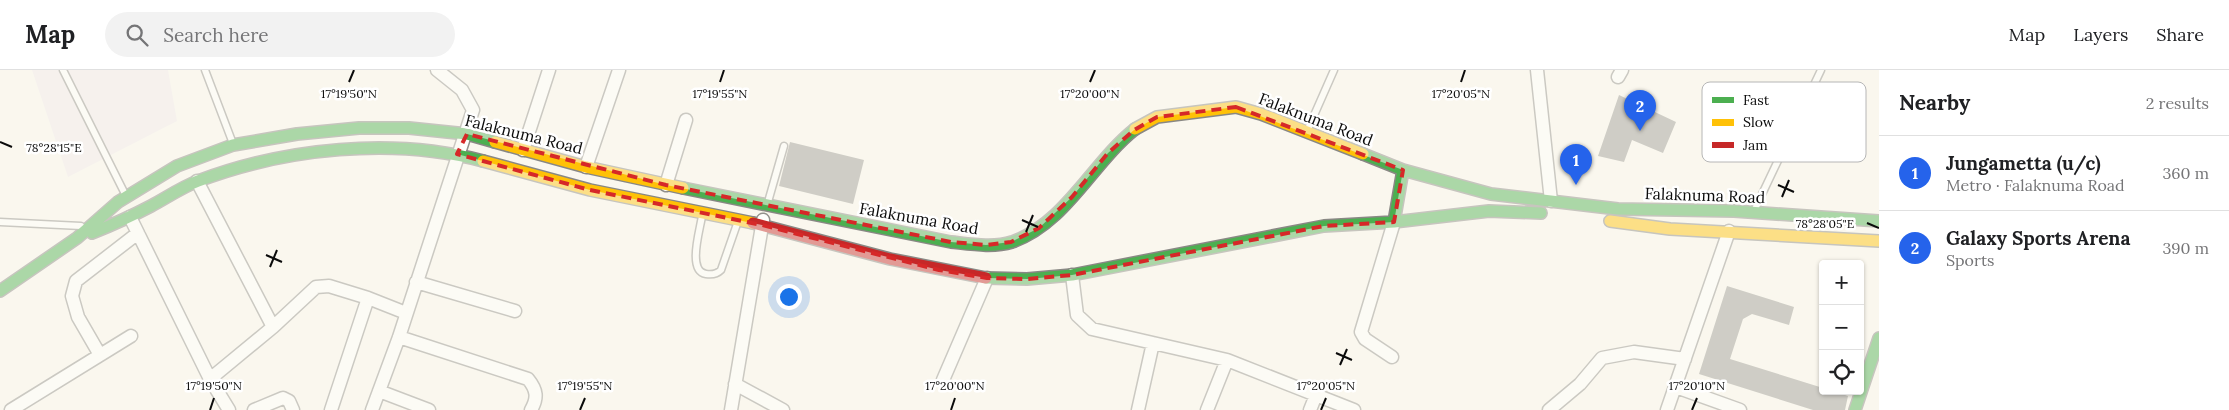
<!DOCTYPE html>
<html lang="en">
<head>
<meta charset="utf-8">
<style>
  :root { --surface:#fff; --page:#f2f2f2; --text:#202124; --muted:#757577; --line:#e0e0e0; --accent:#2563eb }
  body { margin:0; font-family:Lora,serif; background:var(--page); color:var(--text) }
  .controls { position:absolute; right:15px; bottom:15px; display:grid; overflow:hidden; border-radius:5px; box-shadow:0 1px 4px #0004 }
  .controls button { width:45px; height:45px; display:grid; place-items:center; padding:0; border:0; border-bottom:1px solid var(--line); background:var(--surface); color:var(--text); font:25px sans-serif }
  .you { position:absolute; left:788px; top:226px; width:18px; height:18px; margin:-12px; border:4px solid #fff; border-radius:50%; background:#1a73e8; box-shadow:0 0 0 8px #1a73e833 }
  .badge { display:grid; place-items:center; width:32px; height:32px; border-radius:50%; background:var(--accent); color:#fff; font-size:16px; font-weight:700 }
  .pin { position:absolute; translate:-50% -41px; filter:drop-shadow(0 1px 2px #0008) }
  .pin::after { content:''; position:absolute; top:26px; width:18px; height:15px; background:inherit; clip-path:polygon(0 0,100% 0,50% 100%) }
  .list { margin:0; padding:0; list-style:none }
  h2 { display:flex; justify-content:space-between; align-items:center; height:65px; margin:0; padding:0 20px; font-size:21px }
  h2 small { font-size:16px; font-weight:400; color:var(--muted) }
  .list li { display:grid; grid-template-columns:32px 1fr auto; gap:15px; align-items:center; box-sizing:border-box; height:75px; padding:0 20px; border-top:1px solid var(--line) }
  .list b { display:block; font-size:19px; white-space:nowrap }
  .list p { margin:0; font-size:16px; white-space:nowrap; color:var(--muted) }
  .list em { font-size:16px; font-style:normal; color:var(--muted) }
  .icon { flex:none; width:28px; height:28px; fill:none; stroke:currentColor; stroke-width:2; stroke-linecap:round; stroke-linejoin:round }
  .map { position:relative; flex:none; width:1879px; height:340px; overflow:hidden }
  header { display:flex; align-items:center; gap:30px; box-sizing:border-box; height:70px; padding:0 25px; background:var(--surface); border-bottom:1px solid var(--line) }
  header strong { font-size:24px }
  nav { display:flex; gap:28px; margin-inline-start:auto; font-size:18px }
  .search { width:350px; height:45px; background:var(--page); display:flex; align-items:center; gap:12px; box-sizing:border-box; padding:0 18px; border-radius:28px; color:var(--muted); font-size:19px }
  main { display:flex }
  aside { flex:1; background:var(--surface) }
  .map>svg:first-child { display:block }
  .industrial { fill:#f1e9ec }
  .building { fill:#9c9a94 }
  .lines { fill:none; stroke-linecap:round; stroke-linejoin:round }
  .lane-casing { stroke:#93918d; stroke-width:9 }
  .street-casing { stroke:#93918d; stroke-width:15 }
  .fast-casing { stroke:#898884; stroke-width:14 }
  .slow-casing { stroke:#898884; stroke-width:14 }
  .jam-casing { stroke:#898884; stroke-width:14 }
  .lane { stroke:#fefefc; stroke-width:6 }
  .street { stroke:#fefefc; stroke-width:12 }
  .fast { stroke:#4caf50; stroke-width:11 }
  .slow { stroke:#ffc107; stroke-width:11 }
  .jam { stroke:#c62828; stroke-width:11 }
  .marked { fill:none; stroke:#d62828; stroke-width:4; stroke-dasharray:10 6; stroke-linejoin:round }
  .ticks { fill:none; stroke:#0b0b0b; stroke-width:2 }
  .labels { text-anchor:middle; stroke-width:5; stroke-linejoin:round; paint-order:stroke }
  .street-label { font-size:16px; fill:#0b0b0b; stroke:#fff }
  .key { fill:#fff; stroke:#b6b6b6; stroke-width:1 }
  .key-label { font-size:14px; fill:#0b0b0b }
  .ticks-label { font-size:12px; text-anchor:middle; fill:#0b0b0b; stroke:#fff; stroke-width:5; stroke-linejoin:round; paint-order:stroke }
</style>
</head>
<body>
<header>
<strong>Map</strong>
<div class="search"><svg class="icon" aria-label="search" viewBox="0 0 24 24"><circle cx="10" cy="10" r="6"/><path d="M15 15l6 6"/></svg>Search here</div>
<nav><a>Map</a><a>Layers</a><a>Share</a></nav>
</header>
<main>
<div class="map">
<svg width="1879" height="340" viewBox="0 0 1879 340">
  <rect width="100%" height="100%" fill="#faf7ee"/>
  <path class="industrial" d="M32 0H168L177 51 68 107Z"/>
  <path class="building" d="M1619 25 1676 52 1663 83 1632 70 1624 92 1598 86Z
    M790 72 864 90 853 134 779 116Z
    M1727 216 1794 237 1789 255 1752 244 1743 249 1730 289 1823 318V321H1833L1848 326 1845 340H1813L1699 304Z"/>
  <g class="lines">
    <defs>
      <path id="lane" d="M63 0 125 124
        M205 0 232 71
        M1308 59 1334 0
        M768 132 784 76
        M1755 139 1821 0
        M702 146C700 160 687 201 706 204 712 205 717 204 721 200L737 154
        M0 152 81 156"/>
      <path id="street" d="M1537 0 1551 131
        M1618 7 1622 0
        M523 80 549 0
        M586 97 619 0
        M197 111 273 257
        M666 115 686 50
        M130 147 210 309 229 340
        M1072 205 1077 245 1092 259 1227 290 1354 340
        M416 212 515 241
        M399 267 528 309C537 320 538 328 531 340
        M100 285 78 247 72 226 76 211 138 163
        M1392 287 1365 269 1361 262 1394 152
        M210 309 273 257 316 217 329 216 368 228 406 243
        M943 310 987 208
        M735 314 783 340
        M1676 317 1740 340
        M379 321 429 340
        M11 340 131 266
        M254 340 283 328 289 331 293 340
        M331 340 368 228
        M372 340 399 267 473 40 462 20 437 0
        M731 340 763 150
        M1138 340 1153 273
        M1207 340 1227 290
        M1310 340 1316 325
        M1549 340 1580 314 1602 288 1634 282 1685 289
        M1667 340 1729 161"/>
      <path id="fast" d="M1363 84 1403 100 1491 124 1618 139 1734 141 1879 151
        M683 118 951 172C970 174 993 178 1012 172 1066 153 1092 93 1135 59
        M1394 152 1403 100
        M92 163C112 155 132 146 151 136 166 128 182 117 198 111 285 78 393 67 483 91
        M986 208 1027 209 1072 205 1324 156 1394 152 1489 141 1541 143
        M0 221 77 168 118 132 177 96 233 75 297 64 359 58H409L467 64 495 72
        M1855 340 1879 268"/>
      <path id="slow" d="M1135 59 1157 47 1236 37 1261 44 1363 84
        M495 72 586 97 683 118
        M483 91 590 120 753 153
        M1610 151 1670 159 1879 171"/>
      <path id="jam" d="M753 153 890 189 986 208"/>
    </defs>
    <use href="#lane" class="lane-casing"/>
    <use href="#street" class="street-casing"/>
    <use href="#fast" class="fast-casing"/>
    <use href="#slow" class="slow-casing"/>
    <use href="#jam" class="jam-casing"/>
    <use href="#lane" class="lane"/>
    <use href="#street" class="street"/>
    <use href="#fast" class="fast"/>
    <use href="#slow" class="slow"/>
    <use href="#jam" class="jam"/>
  </g>
  <path d="M0 0H1879V340H0ZM1236 37 1403 100 1394 152 1324 156 1072 205 1027 209 987 208 939 200 762 155 590 120 457 84 467 64 666 115 951 172 986 175 1011 172 1039 158 1072 127 1108 83 1134 60 1157 47Z" fill="#faf7ee" fill-opacity=".55" fill-rule="evenodd"/>
  <path class="marked" d="M1236 37 1403 100 1394 152 1324 156 1072 205 1027 209 987 208 939 200 762 155 590 120 457 84 467 64 666 115 951 172 986 175 1011 172 1039 158 1072 127 1108 83 1134 60 1157 47Z"/>
  <path class="ticks" d="M349 12 354 0M720 12 724 0M1090 12 1095 0M1461 12 1465 0M0 72 12 77M1778 115 1794 122M1782 127 1789 110M1022 150 1038 157M1867 153 1879 158M1026 162 1033 145M266 185 282 192M270 197 277 180M1336 283 1352 290M1340 295 1347 279M210 340 214 328M580 340 585 328M951 340 955 328M1321 340 1326 328M1692 340 1697 328"/>
  <g class="labels">
    <g class="street-label">
      <text transform="translate(1316 49) rotate(21)" y="6">Falaknuma Road</text>
      <text transform="translate(524 64) rotate(14)" y="6">Falaknuma Road</text>
      <text transform="translate(1705 125) rotate(2)" y="6">Falaknuma Road</text>
      <text transform="translate(919 148) rotate(10)" y="6">Falaknuma Road</text>
    </g>
  </g>
  <rect x="1702" y="12" width="164" height="80" rx="8" class="key"/>
  <rect x="1712" y="27" width="22" height="6" fill="#4caf50"/>
  <rect x="1712" y="49" width="22" height="7" fill="#ffc107"/>
  <rect x="1712" y="72" width="22" height="6" fill="#c62828"/>
  <g class="key-label">
    <text x="1743" y="35">Fast</text>
    <text x="1743" y="57">Slow</text>
    <text x="1743" y="80">Jam</text>
  </g>
  <g class="ticks-label">
    <text x="349" y="28">17°19'50"N</text>
    <text x="720" y="28">17°19'55"N</text>
    <text x="1090" y="28">17°20'00"N</text>
    <text x="1461" y="28">17°20'05"N</text>
    <text x="54" y="82">78°28'15"E</text>
    <text x="1825" y="158">78°28'05"E</text>
    <text x="214" y="320">17°19'50"N</text>
    <text x="585" y="320">17°19'55"N</text>
    <text x="955" y="320">17°20'00"N</text>
    <text x="1326" y="320">17°20'05"N</text>
    <text x="1697" y="320">17°20'10"N</text>
  </g>
</svg>
<div class="controls">
<button>+</button>
<button>−</button>
<button><svg class="icon" aria-label="locate" viewBox="0 0 24 24"><circle cx="12" cy="12" r="6"/><path d="M12 2v4M12 18v4M2 12h4M18 12h4"/></svg></button>
</div>
<div class="you"></div>
<div class="pin badge" style="left:1576px;top:115px">1</div>
<div class="pin badge" style="left:1640px;top:61px">2</div>
</div>
<aside>
<h2>Nearby<small>2 results</small></h2>
<ul class="list">
<li><span class="badge">1</span><div><b>Jungametta (u/c)</b><p>Metro · Falaknuma Road</p></div><em>360 m</em></li>
<li><span class="badge">2</span><div><b>Galaxy Sports Arena</b><p>Sports</p></div><em>390 m</em></li>
</ul>
</aside>
</main>
</body>
</html>
